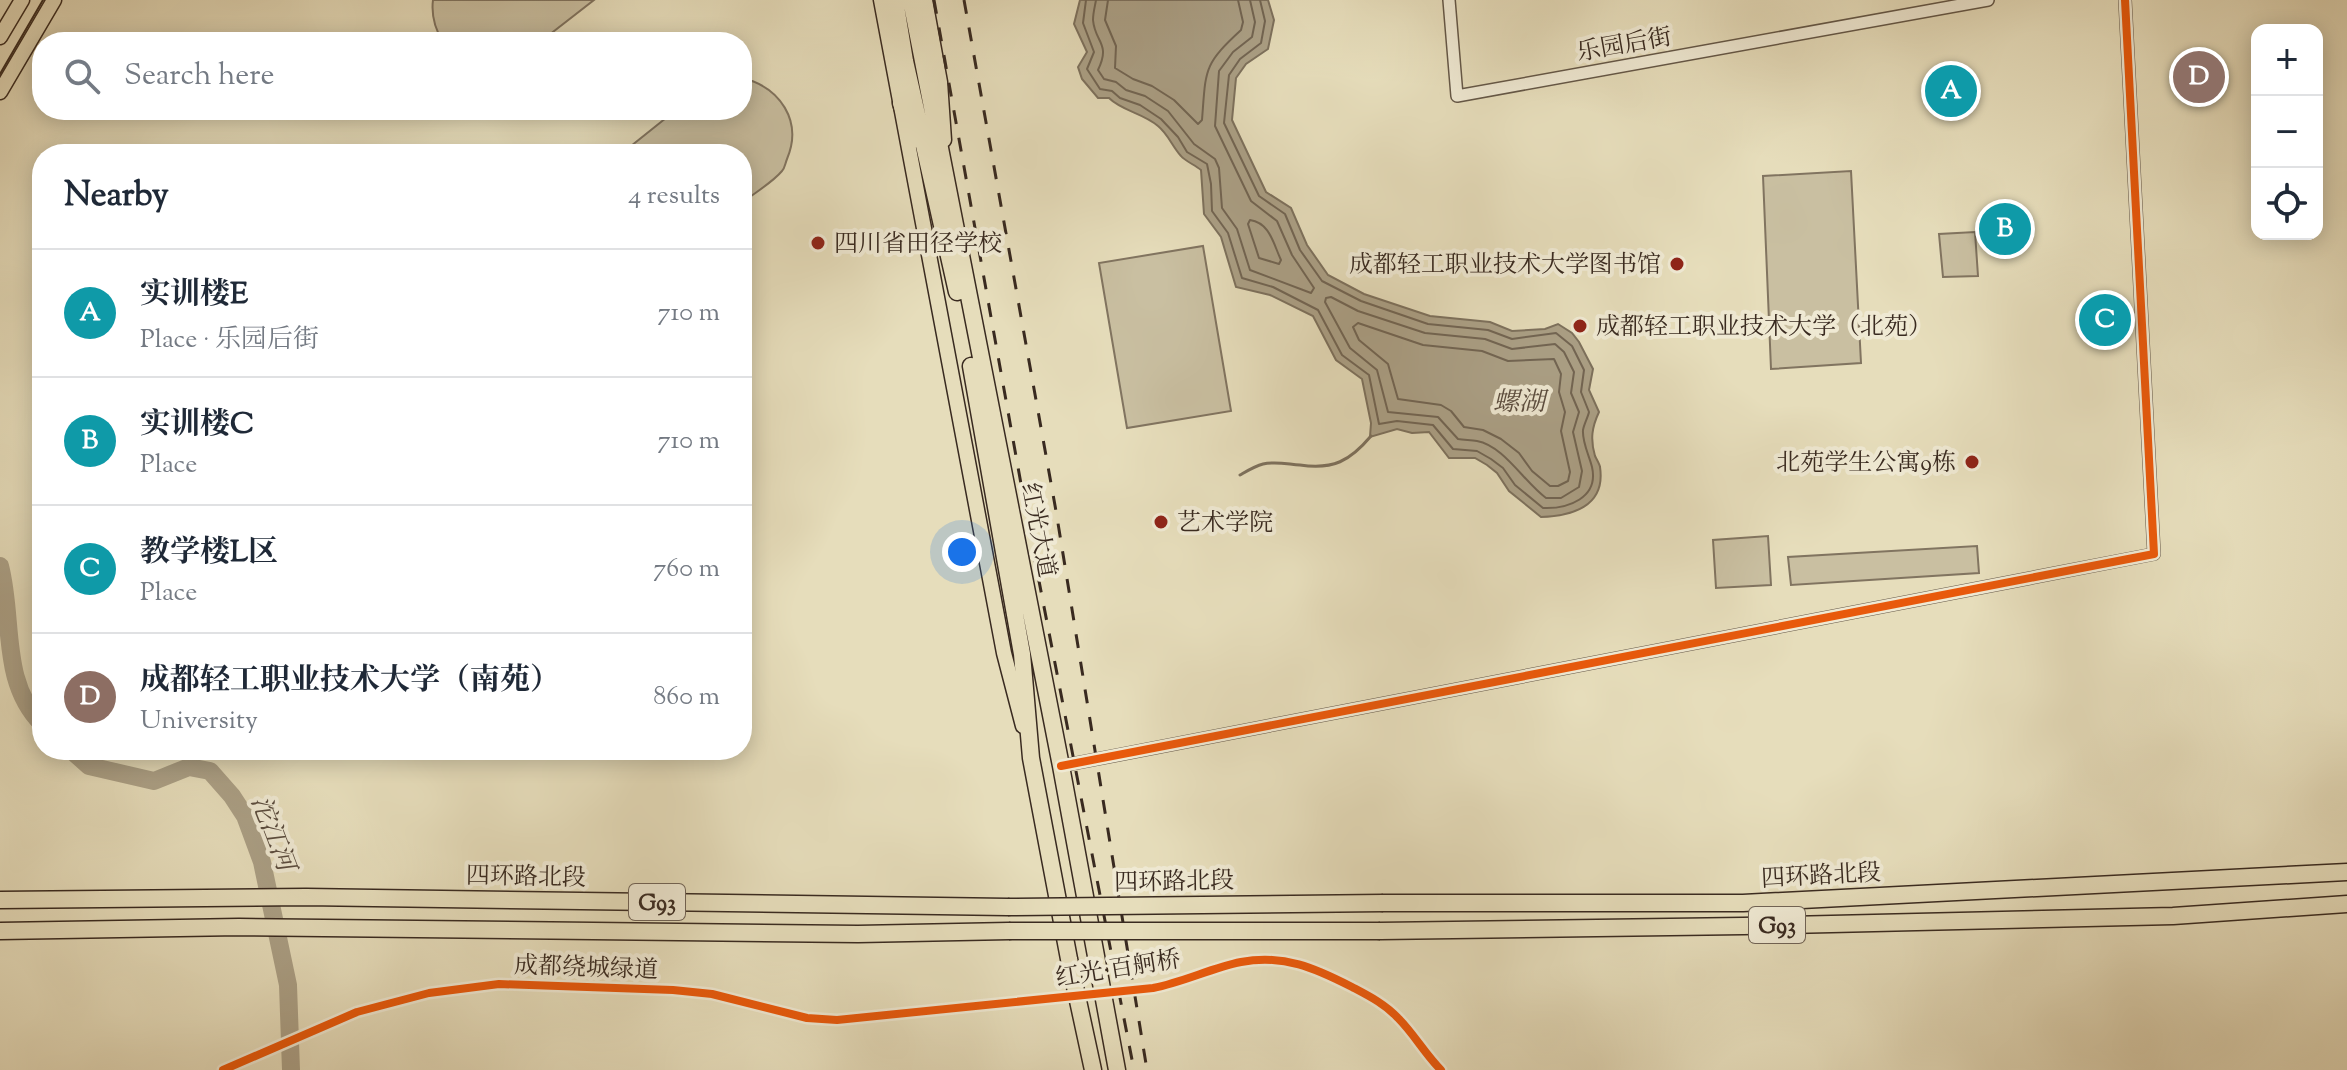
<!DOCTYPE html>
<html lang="en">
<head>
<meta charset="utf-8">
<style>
  :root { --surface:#fff; --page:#f6f6f7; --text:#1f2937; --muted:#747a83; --line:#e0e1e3; --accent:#db2777 }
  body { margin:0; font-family:"Sorts Mill Goudy","Noto Serif SC",serif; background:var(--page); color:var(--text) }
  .controls { position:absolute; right:24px; top:24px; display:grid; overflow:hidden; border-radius:16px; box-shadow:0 4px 20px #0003 }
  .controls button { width:72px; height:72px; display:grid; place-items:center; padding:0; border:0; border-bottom:2px solid var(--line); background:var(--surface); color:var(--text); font:40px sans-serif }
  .you { position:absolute; left:962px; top:552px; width:28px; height:28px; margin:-20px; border:6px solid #fff; border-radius:50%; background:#1a73e8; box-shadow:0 0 0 12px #1a73e833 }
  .badge { display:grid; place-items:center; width:52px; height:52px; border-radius:50%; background:var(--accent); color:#fff; font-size:26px; font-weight:700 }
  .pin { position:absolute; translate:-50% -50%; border:4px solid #fff; box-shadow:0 2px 8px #0006 }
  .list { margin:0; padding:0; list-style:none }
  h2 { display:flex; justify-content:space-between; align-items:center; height:104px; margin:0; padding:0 32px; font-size:34px }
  h2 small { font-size:26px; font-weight:400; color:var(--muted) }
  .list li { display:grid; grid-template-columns:52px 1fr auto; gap:24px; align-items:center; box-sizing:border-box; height:128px; padding:0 32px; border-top:2px solid var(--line) }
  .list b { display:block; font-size:30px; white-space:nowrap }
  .list p { margin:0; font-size:26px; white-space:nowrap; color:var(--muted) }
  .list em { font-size:26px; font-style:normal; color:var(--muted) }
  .icon { flex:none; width:44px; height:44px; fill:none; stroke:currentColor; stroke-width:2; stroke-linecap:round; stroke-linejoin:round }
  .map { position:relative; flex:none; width:2347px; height:1070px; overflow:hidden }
  .search { position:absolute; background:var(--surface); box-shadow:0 4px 20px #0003; left:32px; top:32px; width:720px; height:88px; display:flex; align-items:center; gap:20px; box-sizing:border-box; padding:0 28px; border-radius:32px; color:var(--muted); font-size:30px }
  .panel { position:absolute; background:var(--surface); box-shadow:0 4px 20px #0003; left:32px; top:144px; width:720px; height:616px; border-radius:32px }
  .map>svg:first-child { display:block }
  .green { fill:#c9bfa1; stroke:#817460; stroke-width:2 }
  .water { fill:#aba086; stroke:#7d715d; stroke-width:2 }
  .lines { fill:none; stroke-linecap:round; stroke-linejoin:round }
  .shore { stroke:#726553; stroke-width:2 }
  .stream { stroke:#7d715d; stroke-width:3 }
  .river { stroke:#aba086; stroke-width:18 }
  .minor-casing { stroke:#645747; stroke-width:14 }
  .major-casing { stroke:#392a20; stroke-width:17 }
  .highway-casing { stroke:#392a20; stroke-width:19 }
  .minor { stroke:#efe9d3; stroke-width:11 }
  .major { stroke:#e6ddbb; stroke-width:14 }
  .highway { stroke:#e6ddbb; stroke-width:16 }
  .tram { stroke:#392a20; stroke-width:2 }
  .rail { stroke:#392a20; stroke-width:3; stroke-dasharray:14 14; stroke-linecap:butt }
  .highway-bridge-casing { stroke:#392a20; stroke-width:19; stroke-linecap:butt }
  .highway-bridge { stroke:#e6ddbb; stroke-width:16 }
  .cycleway-casing { stroke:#efe9d3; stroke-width:13 }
  .cycleway { stroke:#e8590c; stroke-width:8 }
  .poi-dot { fill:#8f2418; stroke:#efe9d3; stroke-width:3 }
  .labels { text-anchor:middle; stroke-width:8; stroke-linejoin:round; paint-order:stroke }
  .shield { fill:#efe9d3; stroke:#706356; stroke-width:2 }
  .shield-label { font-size:22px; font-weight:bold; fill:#392a20 }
  .street-label { font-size:24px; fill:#392a20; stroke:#efe9d3 }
  .poi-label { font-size:24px; fill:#392a20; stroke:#efe9d3; text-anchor:start }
  .water-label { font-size:26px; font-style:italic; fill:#5b4d3f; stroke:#efe9d3 }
</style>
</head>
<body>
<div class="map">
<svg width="2347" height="1070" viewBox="0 0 2347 1070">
  <rect width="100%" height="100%" fill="#e6ddbb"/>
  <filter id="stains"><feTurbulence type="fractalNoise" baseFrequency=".0025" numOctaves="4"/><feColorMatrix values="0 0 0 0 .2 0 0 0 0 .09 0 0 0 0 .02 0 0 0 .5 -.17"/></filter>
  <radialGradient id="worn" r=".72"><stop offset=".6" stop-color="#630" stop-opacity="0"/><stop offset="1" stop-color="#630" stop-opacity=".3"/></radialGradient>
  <path class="green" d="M433 0H594L540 42H443C435 29 431 16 433 0Z
    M742 78C780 87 803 121 787 159 785 164 785 168 782 171 772 183 754 193 742 203V154H621L676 110H742Z
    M1851 171 1861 363 1771 369 1763 176Z
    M1975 232 1978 276 1943 277 1939 234Z
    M1203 246 1231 411 1127 428 1099 263Z
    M1768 536 1771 585 1716 588 1713 540Z
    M1977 546 1979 573 1791 585 1788 557Z"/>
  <path class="water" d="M1080 0H1268L1274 20 1268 49 1246 64 1236 78 1232 120 1266 192 1291 208 1307 245 1328 275 1364 294 1430 316 1490 322 1512 331 1545 329 1558 324 1572 333 1579 342 1593 369 1589 390 1599 412C1592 427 1590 439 1595 456 1596 458 1600 465 1600 467 1606 507 1571 516 1541 517L1509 491 1497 473 1487 465 1475 458H1449L1429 432 1412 433 1397 429 1370 437 1371 423 1362 379 1336 360 1313 316 1270 295 1236 287 1221 237 1204 214 1201 170C1195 165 1185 161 1181 156 1172 146 1168 134 1158 126 1143 113 1122 111 1109 98H1098L1082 79 1078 67 1087 52 1074 24Z"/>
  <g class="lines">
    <path class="shore" d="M1086 0 1083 23 1094 52 1087 69 1100 89 1112 91 1120 98 1140 105 1161 119 1178 137 1187 152 1207 164 1211 184 1212 211 1228 233 1242 278 1273 287 1318 310 1342 355 1369 375 1379 424 1397 421 1433 425 1453 449 1477 451 1491 459 1503 468 1515 485 1543 508C1568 509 1599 498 1592 467 1589 455 1582 442 1583 430 1584 424 1588 417 1589 412L1581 392 1584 370 1572 346 1556 333 1512 339 1488 330 1428 324 1361 301 1322 281 1300 250 1285 214 1259 196 1224 123 1229 75 1240 59 1261 43 1265 21 1260 0
      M1096 0C1095 6 1093 13 1093 20 1095 43 1111 43 1098 70L1104 79 1116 82 1126 90 1145 96 1168 111 1194 144 1215 159 1219 168 1222 208 1237 229 1250 270 1311 293 1314 288 1292 255 1277 221 1251 201 1215 126 1219 71 1233 52 1252 37 1255 22 1250 0
      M1108 0 1105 20 1116 46 1115 68 1133 79 1152 86 1174 100 1198 124 1202 120C1206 69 1203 65 1241 30L1243 22 1238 0
      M1250 220C1270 223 1273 243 1281 260L1279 264 1259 258 1248 224Z
      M1331 297 1358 311 1425 333 1485 339 1512 349 1555 344 1564 352 1574 372 1571 393 1579 412 1573 432 1582 471 1579 487 1561 498H1546C1524 482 1504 446 1477 441 1471 440 1464 440 1458 439L1438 417 1388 412 1377 370 1350 348 1325 302 1326 298Z
      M1358 323 1423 345 1482 351 1508 361 1554 359 1561 374 1559 392 1565 412 1561 431 1570 472 1568 481 1558 486H1550L1532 471 1519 453 1501 439 1483 430 1464 427 1451 411 1441 405 1398 399 1388 364 1359 340 1353 327Z"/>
    <path class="stream" d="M1240 475C1247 471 1255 466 1263 464 1275 461 1287 464 1300 465 1333 470 1350 461 1371 436"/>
    <path class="river" d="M0 566C14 620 0 682 42 724
      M71 750 89 766 154 781 189 767 210 771 232 796 245 816 262 862 288 985 291 1070"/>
    <defs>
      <path id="minor" d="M1449 0 1457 96 1988 0
        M1061 766 2154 554 2125 0"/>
      <path id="major" d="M881 0 1004 653 1023 726
        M925 0 940 82 944 140
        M0 37 22 0
        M0 92 54 0"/>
      <path id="highway" d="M895 0 905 61 957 292
        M911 0 1061 766 1117 1070
        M901 103 913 140
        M971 366 1022 654 1031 758 1069 959 1093 1070
        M0 900 306 897 1008 907
        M1383 903H1743L2347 872
        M0 931 239 927 858 934 1009 931
        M1380 931 1743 926 2173 916 2347 904"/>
    </defs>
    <use href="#minor" class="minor-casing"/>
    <use href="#major" class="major-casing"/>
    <use href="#highway" class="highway-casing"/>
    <use href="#minor" class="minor"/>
    <use href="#major" class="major"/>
    <use href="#highway" class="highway"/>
    <path class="tram" d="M0 74 43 0"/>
    <path class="rail" d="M934 0 1032 545 1134 1070
      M964 0 1056 511 1147 1070"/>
    <defs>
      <path id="highway-bridge" d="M1008 907 1383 903
        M1009 931H1380"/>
    </defs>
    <use href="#highway-bridge" class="highway-bridge-casing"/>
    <use href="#highway-bridge" class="highway-bridge"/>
    <defs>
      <path id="cycleway" d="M1061 766 2154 554 2125 0
        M223 1070 357 1012 429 993 499 984 673 990 712 994 807 1018 837 1020 1153 988C1184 982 1211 968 1241 962 1284 954 1315 968 1352 987 1369 996 1385 1004 1398 1018 1414 1034 1425 1054 1441 1070"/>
    </defs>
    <use href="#cycleway" class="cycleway-casing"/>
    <use href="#cycleway" class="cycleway"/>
  </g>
  <g class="poi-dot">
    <circle cx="818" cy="243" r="8"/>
    <circle cx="1677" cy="264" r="8"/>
    <circle cx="1580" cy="326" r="8"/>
    <circle cx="1972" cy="462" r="8"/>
    <circle cx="1161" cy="522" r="8"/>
  </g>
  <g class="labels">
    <g class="shield">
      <rect x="629" y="884" width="56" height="36" rx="6"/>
      <rect x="1749" y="907" width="56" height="36" rx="6"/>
    </g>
    <g class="shield-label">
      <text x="657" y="910">G93</text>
      <text x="1777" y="933">G93</text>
    </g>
    <g class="street-label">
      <text transform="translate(1624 44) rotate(-10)" y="8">乐园后街</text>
      <text transform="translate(1039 530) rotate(79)" y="8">红光大道</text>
      <text transform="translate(1821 875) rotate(-3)" y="8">四环路北段</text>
      <text transform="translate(526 876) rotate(1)" y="8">四环路北段</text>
      <text transform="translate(1174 881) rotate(-1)" y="8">四环路北段</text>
      <text transform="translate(586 967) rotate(2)" y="8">成都绕城绿道</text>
      <text transform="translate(1118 968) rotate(-9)" y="8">红光·百舸桥</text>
    </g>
    <g class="poi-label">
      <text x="834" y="251">四川省田径学校</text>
      <text x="1661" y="272" text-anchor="end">成都轻工职业技术大学图书馆</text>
      <text x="1596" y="334">成都轻工职业技术大学（北苑）</text>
      <text x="1956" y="470" text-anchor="end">北苑学生公寓9栋</text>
      <text x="1177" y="530">艺术学院</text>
    </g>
    <g class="water-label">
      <text x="1519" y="410">螺湖</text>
      <text transform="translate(274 833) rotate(69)" y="9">沱江河</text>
    </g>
  </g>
  <rect width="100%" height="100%" filter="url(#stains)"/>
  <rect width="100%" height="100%" fill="url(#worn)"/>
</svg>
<div class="controls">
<button>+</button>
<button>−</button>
<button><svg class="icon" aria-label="locate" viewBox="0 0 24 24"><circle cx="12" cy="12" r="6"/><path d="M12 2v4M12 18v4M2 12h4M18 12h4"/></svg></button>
</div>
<div class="you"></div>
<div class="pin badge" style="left:1951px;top:91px;background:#0f9aa8">A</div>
<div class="pin badge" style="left:2005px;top:229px;background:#0f9aa8">B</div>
<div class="pin badge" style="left:2105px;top:320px;background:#0f9aa8">C</div>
<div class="pin badge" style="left:2199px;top:77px;background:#8d6e63">D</div>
<div class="search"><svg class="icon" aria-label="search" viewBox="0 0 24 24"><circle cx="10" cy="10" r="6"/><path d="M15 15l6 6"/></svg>Search here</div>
<section class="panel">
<h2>Nearby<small>4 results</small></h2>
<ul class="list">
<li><span class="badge" style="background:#0f9aa8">A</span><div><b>实训楼E</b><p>Place · 乐园后街</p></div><em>710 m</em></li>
<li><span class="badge" style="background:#0f9aa8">B</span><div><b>实训楼C</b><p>Place</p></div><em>710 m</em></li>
<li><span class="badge" style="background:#0f9aa8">C</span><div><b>教学楼L区</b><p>Place</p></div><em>760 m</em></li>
<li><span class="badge" style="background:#8d6e63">D</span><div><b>成都轻工职业技术大学（南苑）</b><p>University</p></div><em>860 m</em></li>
</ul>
</section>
</div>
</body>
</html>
